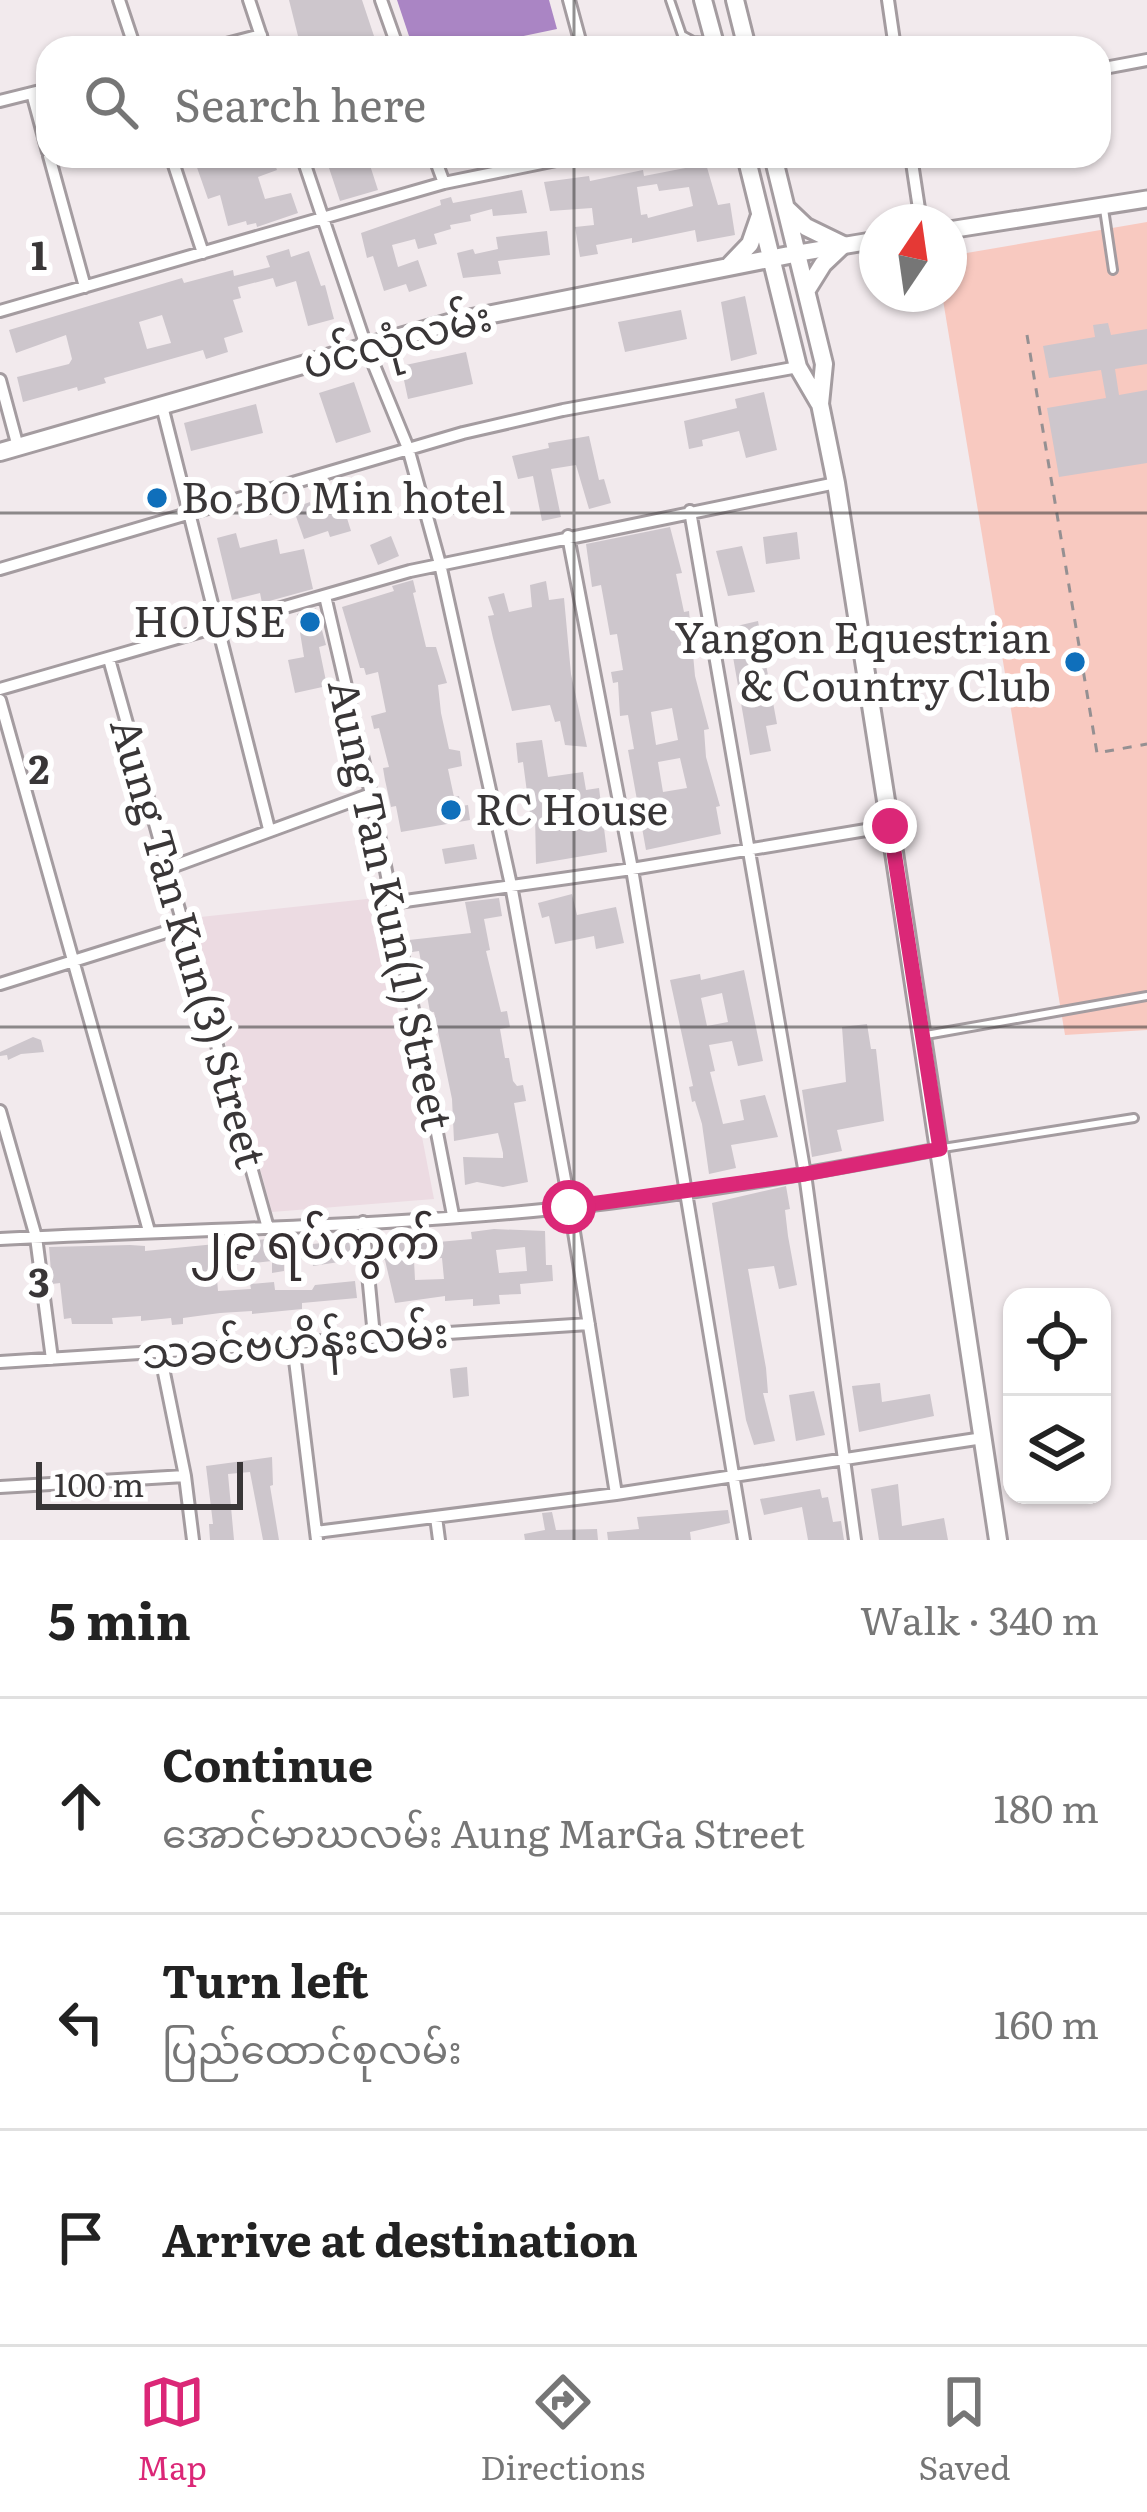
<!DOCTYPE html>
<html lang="en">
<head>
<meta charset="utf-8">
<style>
  :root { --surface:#fff; --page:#f6f6f6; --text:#222; --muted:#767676; --line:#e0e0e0; --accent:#db2777 }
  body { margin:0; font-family:Literata,"Noto Sans Myanmar",serif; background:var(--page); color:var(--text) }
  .controls { position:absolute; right:36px; bottom:36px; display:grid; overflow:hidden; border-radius:24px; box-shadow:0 3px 9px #0004 }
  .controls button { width:108px; height:108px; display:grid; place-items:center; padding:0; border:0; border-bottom:3px solid var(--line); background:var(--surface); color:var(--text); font:60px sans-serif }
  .compass { position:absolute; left:859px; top:204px; width:108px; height:108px; border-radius:50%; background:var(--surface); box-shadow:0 3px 9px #0004; rotate:13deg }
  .scale { position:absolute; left:36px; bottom:30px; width:207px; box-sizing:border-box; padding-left:12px; border:6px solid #393637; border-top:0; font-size:33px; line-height:42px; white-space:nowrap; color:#393637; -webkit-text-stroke:9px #fff; paint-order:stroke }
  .stop { position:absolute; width:36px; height:36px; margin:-27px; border:9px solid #db2777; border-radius:50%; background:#fff }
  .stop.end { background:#db2777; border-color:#fff; box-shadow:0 3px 12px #0008 }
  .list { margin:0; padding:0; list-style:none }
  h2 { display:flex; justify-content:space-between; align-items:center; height:156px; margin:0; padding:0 48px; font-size:51px }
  h2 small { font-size:39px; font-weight:400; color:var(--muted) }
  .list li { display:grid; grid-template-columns:78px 1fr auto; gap:36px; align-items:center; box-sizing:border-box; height:216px; padding:0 48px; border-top:3px solid var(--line) }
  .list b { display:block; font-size:45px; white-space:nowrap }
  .list p { margin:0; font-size:39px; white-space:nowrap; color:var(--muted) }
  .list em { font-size:39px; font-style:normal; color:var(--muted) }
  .icon { flex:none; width:66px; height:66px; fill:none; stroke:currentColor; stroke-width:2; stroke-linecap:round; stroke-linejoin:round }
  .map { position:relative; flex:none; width:1147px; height:1540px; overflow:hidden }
  .search { position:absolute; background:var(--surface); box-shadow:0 3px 9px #0004; left:36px; right:36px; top:36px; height:132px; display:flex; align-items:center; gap:30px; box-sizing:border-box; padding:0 42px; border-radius:36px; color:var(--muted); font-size:45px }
  .sheet { height:804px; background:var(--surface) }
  nav { display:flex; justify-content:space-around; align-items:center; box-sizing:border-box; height:168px; border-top:3px solid var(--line); background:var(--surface); font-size:33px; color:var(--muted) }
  nav a { display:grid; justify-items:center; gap:6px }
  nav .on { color:var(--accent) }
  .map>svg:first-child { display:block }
  .built { fill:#ecdbe2 }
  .green { fill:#f8c9c0 }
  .water { fill:#aa85c4 }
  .building { fill:#cdc6cc; fill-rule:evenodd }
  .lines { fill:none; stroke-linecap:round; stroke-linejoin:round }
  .lane-casing { stroke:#a49ca0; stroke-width:12 }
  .street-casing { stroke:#a49ca0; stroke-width:16 }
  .secondary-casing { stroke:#a49ca0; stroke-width:21 }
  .primary-casing { stroke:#a49ca0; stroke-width:22 }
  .path { stroke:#959092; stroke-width:3; stroke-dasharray:9 9; stroke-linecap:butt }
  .lane { stroke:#fff; stroke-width:6 }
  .street { stroke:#fff; stroke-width:10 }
  .secondary { stroke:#fff; stroke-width:15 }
  .primary { stroke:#fff; stroke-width:16 }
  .route { stroke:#db2777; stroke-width:15 }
  .grid { fill:none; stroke:#393637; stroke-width:3; stroke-opacity:0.55 }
  .poi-dot { fill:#0f6fbb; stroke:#fff; stroke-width:4.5 }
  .labels { text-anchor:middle; stroke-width:12; stroke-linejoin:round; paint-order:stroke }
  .street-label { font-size:42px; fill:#393637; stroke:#fff }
  .poi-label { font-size:42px; fill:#393637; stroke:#fff; text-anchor:start }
  .quarter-label { font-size:48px; fill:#352f31; stroke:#fff }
  .grid-label { font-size:39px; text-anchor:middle; font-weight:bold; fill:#393637; stroke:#fff; stroke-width:12; stroke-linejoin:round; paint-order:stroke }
</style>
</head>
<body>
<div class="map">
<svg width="1147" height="1540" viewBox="0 0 1147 1540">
  <rect width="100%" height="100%" fill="#f2eaed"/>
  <path class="built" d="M376 898 434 1199 272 1212 191 918Z"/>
  <path class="green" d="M1147 222V1030L1065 1035 942 294H949V256Z"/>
  <path class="water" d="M397 0H549L557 29 466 48H413Z"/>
  <path class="building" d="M289 0H362L378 48H301Z
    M204 156H223L226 164 248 156H272L277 170 258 177 265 199 291 193 298 213 257 227 256 223 247 225 246 221 228 226 220 195 208 199 194 159Z
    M357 156H367L378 190 340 201 328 165Z
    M706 164 718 205 730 203 735 235 697 242 695 230 632 243V238L596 245 598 254 580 257 575 227 594 225 592 208 550 211 544 182 589 176 590 181 643 170 644 176ZM657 184 659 191 689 187 693 206 648 218 647 214 641 215 637 187Z
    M522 190 527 213 493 216 492 209 470 215 471 221 450 225 451 229 434 234 437 244 418 249 415 239 392 245 398 267 418 260 427 286 409 292 406 284 384 291 373 256 367 258 361 233 441 205 440 200 451 197 453 203Z
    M547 231 550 255 498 261 501 274 463 278 457 253 473 249 475 254 498 249 496 237Z
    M289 249 291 257 309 251 321 286 325 285 334 319 308 326 296 281 276 287 273 278 238 287 241 298 233 300 243 332 224 338 228 352 206 359 203 350 104 378 106 383 78 391 77 387 23 402 17 377 69 364 72 359 66 335 16 353 9 330 182 278 184 283 233 270 234 276 270 267 266 256ZM162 315 171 343 147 349 139 322Z
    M745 296 757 354 731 361 721 302Z
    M681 310 687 339 625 352 618 322Z
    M1108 323 1111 335 1147 329V364L1115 369 1119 395 1147 390V463L1059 477 1047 408 1106 398 1101 370 1049 378 1043 346 1095 337 1093 325Z
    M466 352 473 384 408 399 401 366Z
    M354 382 371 432 336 443 319 393Z
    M764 392 777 450 746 458 739 431 702 440 703 446 689 449 684 421 737 408 735 399Z
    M256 404 263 433 191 451 184 423Z
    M589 436 599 480 604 479 611 503 589 509 576 465 551 469 561 517 542 521 533 476 518 479 512 456 549 448 548 443Z
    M475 489 481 507 457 514 451 496Z
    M310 502 314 511 342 502 351 531 330 537 328 531 304 539 293 508Z
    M670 527 682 573 676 574 684 612 689 611 695 676 709 729 704 730 706 757 720 806 716 807 721 834 646 850 628 750 634 749 628 715 620 716 618 682 613 683 611 672 623 670 617 634 610 635 601 585 592 587 586 544ZM672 708 678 740 656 745 651 712ZM680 758 687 788 663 792 658 762Z
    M797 532 800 559 766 564 763 537Z
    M236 533 240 548 277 539 280 554 304 549 313 589 262 603 260 593 232 600 217 538Z
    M391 536 399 556 378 565 370 545Z
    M742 546 755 592 728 596 716 551Z
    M413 580 416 592 413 593 426 647H436L447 683 438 685 441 713 449 749 460 751 462 766 448 769 454 797 459 796 461 806 468 805 470 820 401 832 396 806 391 807 385 780 383 768 389 767 379 728 374 729 371 716 386 712 378 672 366 675 364 668H360L342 607 394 591 392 586Z
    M546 581 549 600 564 598 571 674 587 747 565 745 560 721 555 722 550 705 512 711 493 638 488 616 494 615 488 597 504 593 509 612 532 607 530 585Z
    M316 608 326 645 319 647 327 686 295 693 288 660 304 657 297 614Z
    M758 621 777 724 766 726 771 751 750 755 728 628Z
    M542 740 548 777 583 772 586 790 599 788 607 852 536 864 535 814 530 815 523 762 518 763 516 743Z
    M474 844 477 859 445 864 442 849Z
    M572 894 577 915 616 907 624 943 596 949 594 936 555 944 549 916 542 918 538 903Z
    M499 898 502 916 484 919 490 950 486 951 501 1012 507 1011 510 1027 500 1029 505 1058H509L513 1081 517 1086 523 1085 526 1101 514 1103 528 1182 503 1187 477 1182 465 1185 463 1157 503 1158V1153L498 1133 454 1141 452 1099 434 1012H430L419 951 412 952 409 940 471 933 465 902Z
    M744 970 763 1061 738 1066 732 1041 709 1045 715 1071 710 1072 723 1124 744 1120 740 1100 765 1095 778 1137 731 1145 736 1168 709 1174 702 1124 695 1101 692 1102 689 1087 693 1086 670 980 700 974 701 980ZM722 993 728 1022 707 1026 701 998Z
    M867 1024 871 1049H876L884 1121 837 1130 842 1151 812 1157 802 1090 846 1082 842 1027Z
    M33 1037 41 1040 44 1052 21 1054 8 1060 7 1055 0 1056V1052Z
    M786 1186 790 1209 785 1210 788 1236 797 1285 779 1289 774 1266 748 1269 766 1368 768 1393H763L775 1441 754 1445 746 1420 712 1203Z
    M494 1229 545 1231 546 1265H552L553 1281 520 1284 521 1294 499 1295 500 1304 473 1306V1299L445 1301V1296L395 1303 385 1260 380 1261 378 1236H437L438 1242 472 1239 471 1232ZM525 1247 527 1271 499 1273 496 1250ZM442 1258 444 1279 415 1280 414 1260Z
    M348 1234 352 1260 313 1266 312 1258 284 1261V1271L272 1273V1261L216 1267 218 1291 251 1289 250 1284 274 1282 275 1290H312L315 1285 355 1281 357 1298 302 1303V1309L252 1314V1311L220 1313 183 1318V1324L172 1325 171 1318 141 1321V1316L112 1318 113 1324H72L71 1318 64 1319 60 1283 52 1284 49 1247 130 1245 145 1246V1251L267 1239V1244L293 1241V1246L332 1242 330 1235Z
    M467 1367 469 1396 453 1398 450 1369Z
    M880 1383 882 1402 930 1394 934 1416 859 1432 852 1386Z
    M814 1391 825 1435 796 1441 789 1395Z
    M272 1457 273 1485 270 1486 279 1540H263L250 1472 228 1474 234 1540H210L209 1524H213L206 1466Z
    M898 1484 902 1526 944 1518 948 1540H879L871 1489Z
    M820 1489 822 1498 828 1497 833 1522 841 1521 844 1540H808L802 1507 764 1515 760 1499Z
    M728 1510 730 1523 690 1532 691 1540H608L607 1532 639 1529 637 1517Z
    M552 1512 556 1530 597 1529 598 1540H525L524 1534 545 1530 542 1513Z"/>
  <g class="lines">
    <defs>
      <path id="lane" d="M670 0 682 35 693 41 711 42
        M1104 209 1113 270
        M926 1035 1147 996
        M943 1148 1134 1118"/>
      <path id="street" d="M119 0 135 48
        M249 0 265 48
        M381 0 398 48
        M569 0 582 48
        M888 0 895 48
        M211 48 261 35
        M558 48 581 44
        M1099 69 1147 60
        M32 93 48 152
        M0 101 48 89
        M49 156 85 287
        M171 156 203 253
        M302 156 366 346 408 448 440 564 511 885 570 1207 616 1494
        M434 156 444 183
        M911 156 921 222
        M0 311 444 183 576 156
        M0 380 18 447
        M162 406 269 829
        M690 511 805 1174 855 1540
        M568 536 632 869 744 1540
        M0 569 463 433 563 410 798 367
        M325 596 371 794 453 1215
        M109 659 268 1228
        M0 689 410 571 836 483
        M0 700 149 1231
        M166 869 371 794
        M391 903 632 869 890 826
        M0 984 182 927
        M0 1111 36 1237 52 1359
        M363 1222 374 1336
        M0 1239C202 1229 407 1227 608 1203 719 1190 830 1169 940 1149
        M293 1344 317 1540
        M160 1353 185 1476 193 1540
        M0 1362 589 1324
        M0 1487 185 1476
        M436 1517 439 1540
        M316 1532 616 1494 983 1438"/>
      <path id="secondary" d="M949 230 1147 199
        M799 253 877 240"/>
      <path id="primary" d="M703 0 716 48
        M735 0 747 48
        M746 156 798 367 819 403
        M773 156 824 364 820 404 836 483 890 826 998 1540
        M786 208 806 227 843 245 823 264 808 288
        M729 266 750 244 759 218
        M0 452 452 322 799 253"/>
    </defs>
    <use href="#lane" class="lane-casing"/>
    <use href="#street" class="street-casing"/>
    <use href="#secondary" class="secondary-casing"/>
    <use href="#primary" class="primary-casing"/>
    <path class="path" d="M1027 335 1097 753 1147 744"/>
    <use href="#lane" class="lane"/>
    <use href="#street" class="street"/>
    <use href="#secondary" class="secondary"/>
    <use href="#primary" class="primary"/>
  </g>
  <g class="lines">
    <path class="route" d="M569 1207 805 1174 940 1149 890 826"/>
  </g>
  <path class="grid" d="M574 0V48M574 156V1540M0 513H1147M0 1027H1147"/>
  <g class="poi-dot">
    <circle cx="157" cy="498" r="12"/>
    <circle cx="310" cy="622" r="12"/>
    <circle cx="1075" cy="662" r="12"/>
    <circle cx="451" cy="810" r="12"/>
  </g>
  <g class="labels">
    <g class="street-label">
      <text transform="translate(397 340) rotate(-15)" y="15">ပင်လုံလမ်း</text>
      <text transform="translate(390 905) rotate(78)" y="15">Aung Tan Kun(1) Street</text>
      <text transform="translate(188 943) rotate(74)" y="15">Aung Tan Kun(3) Street</text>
      <text transform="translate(295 1343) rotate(-4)" y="15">သခင်ဗဟိန်းလမ်း</text>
    </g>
    <g class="poi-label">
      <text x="181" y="513">Bo BO Min hotel</text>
      <text x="286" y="637" text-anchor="end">HOUSE</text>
      <text x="1051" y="653" text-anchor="end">Yangon Equestrian<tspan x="1051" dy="48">&amp; Country Club</tspan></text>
      <text x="475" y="825">RC House</text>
    </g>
    <g class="quarter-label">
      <text x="315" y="1259">၂၉ ရပ်ကွက်</text>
    </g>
  </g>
  <g class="grid-label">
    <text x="39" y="270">1</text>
    <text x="39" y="784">2</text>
    <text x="39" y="1297">3</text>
  </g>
</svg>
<div class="controls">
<button><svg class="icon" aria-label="locate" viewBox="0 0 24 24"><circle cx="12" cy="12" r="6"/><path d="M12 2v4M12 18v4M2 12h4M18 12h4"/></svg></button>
<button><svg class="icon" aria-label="layers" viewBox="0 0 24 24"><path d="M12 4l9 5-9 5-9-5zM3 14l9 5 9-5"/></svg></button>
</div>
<svg class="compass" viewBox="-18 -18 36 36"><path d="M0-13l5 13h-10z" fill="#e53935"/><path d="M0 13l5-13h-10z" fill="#767676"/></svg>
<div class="scale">100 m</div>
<div class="stop" style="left:569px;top:1207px"></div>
<div class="stop end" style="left:890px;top:826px"></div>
<div class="search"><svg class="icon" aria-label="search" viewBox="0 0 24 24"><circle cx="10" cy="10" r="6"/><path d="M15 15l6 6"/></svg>Search here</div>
</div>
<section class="sheet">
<h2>5 min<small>Walk · 340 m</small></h2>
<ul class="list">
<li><svg class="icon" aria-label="ahead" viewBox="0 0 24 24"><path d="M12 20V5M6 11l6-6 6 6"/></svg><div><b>Continue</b><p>အောင်မာဃလမ်း Aung MarGa Street</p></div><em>180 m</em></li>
<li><svg class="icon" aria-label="left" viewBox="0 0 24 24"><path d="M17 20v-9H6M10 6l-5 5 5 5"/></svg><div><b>Turn left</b><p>ပြည်ထောင်စုလမ်း</p></div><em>160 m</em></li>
<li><svg class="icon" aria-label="arrive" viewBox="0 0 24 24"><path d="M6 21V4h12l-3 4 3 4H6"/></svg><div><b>Arrive at destination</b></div></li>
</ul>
</section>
<nav>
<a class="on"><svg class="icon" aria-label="map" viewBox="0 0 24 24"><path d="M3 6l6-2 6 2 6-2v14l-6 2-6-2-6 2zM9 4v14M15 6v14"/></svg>Map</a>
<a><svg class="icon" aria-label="directions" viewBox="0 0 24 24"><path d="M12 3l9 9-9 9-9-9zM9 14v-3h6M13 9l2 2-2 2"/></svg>Directions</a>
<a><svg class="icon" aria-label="saved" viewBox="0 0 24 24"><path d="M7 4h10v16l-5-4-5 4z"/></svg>Saved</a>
</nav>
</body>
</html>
